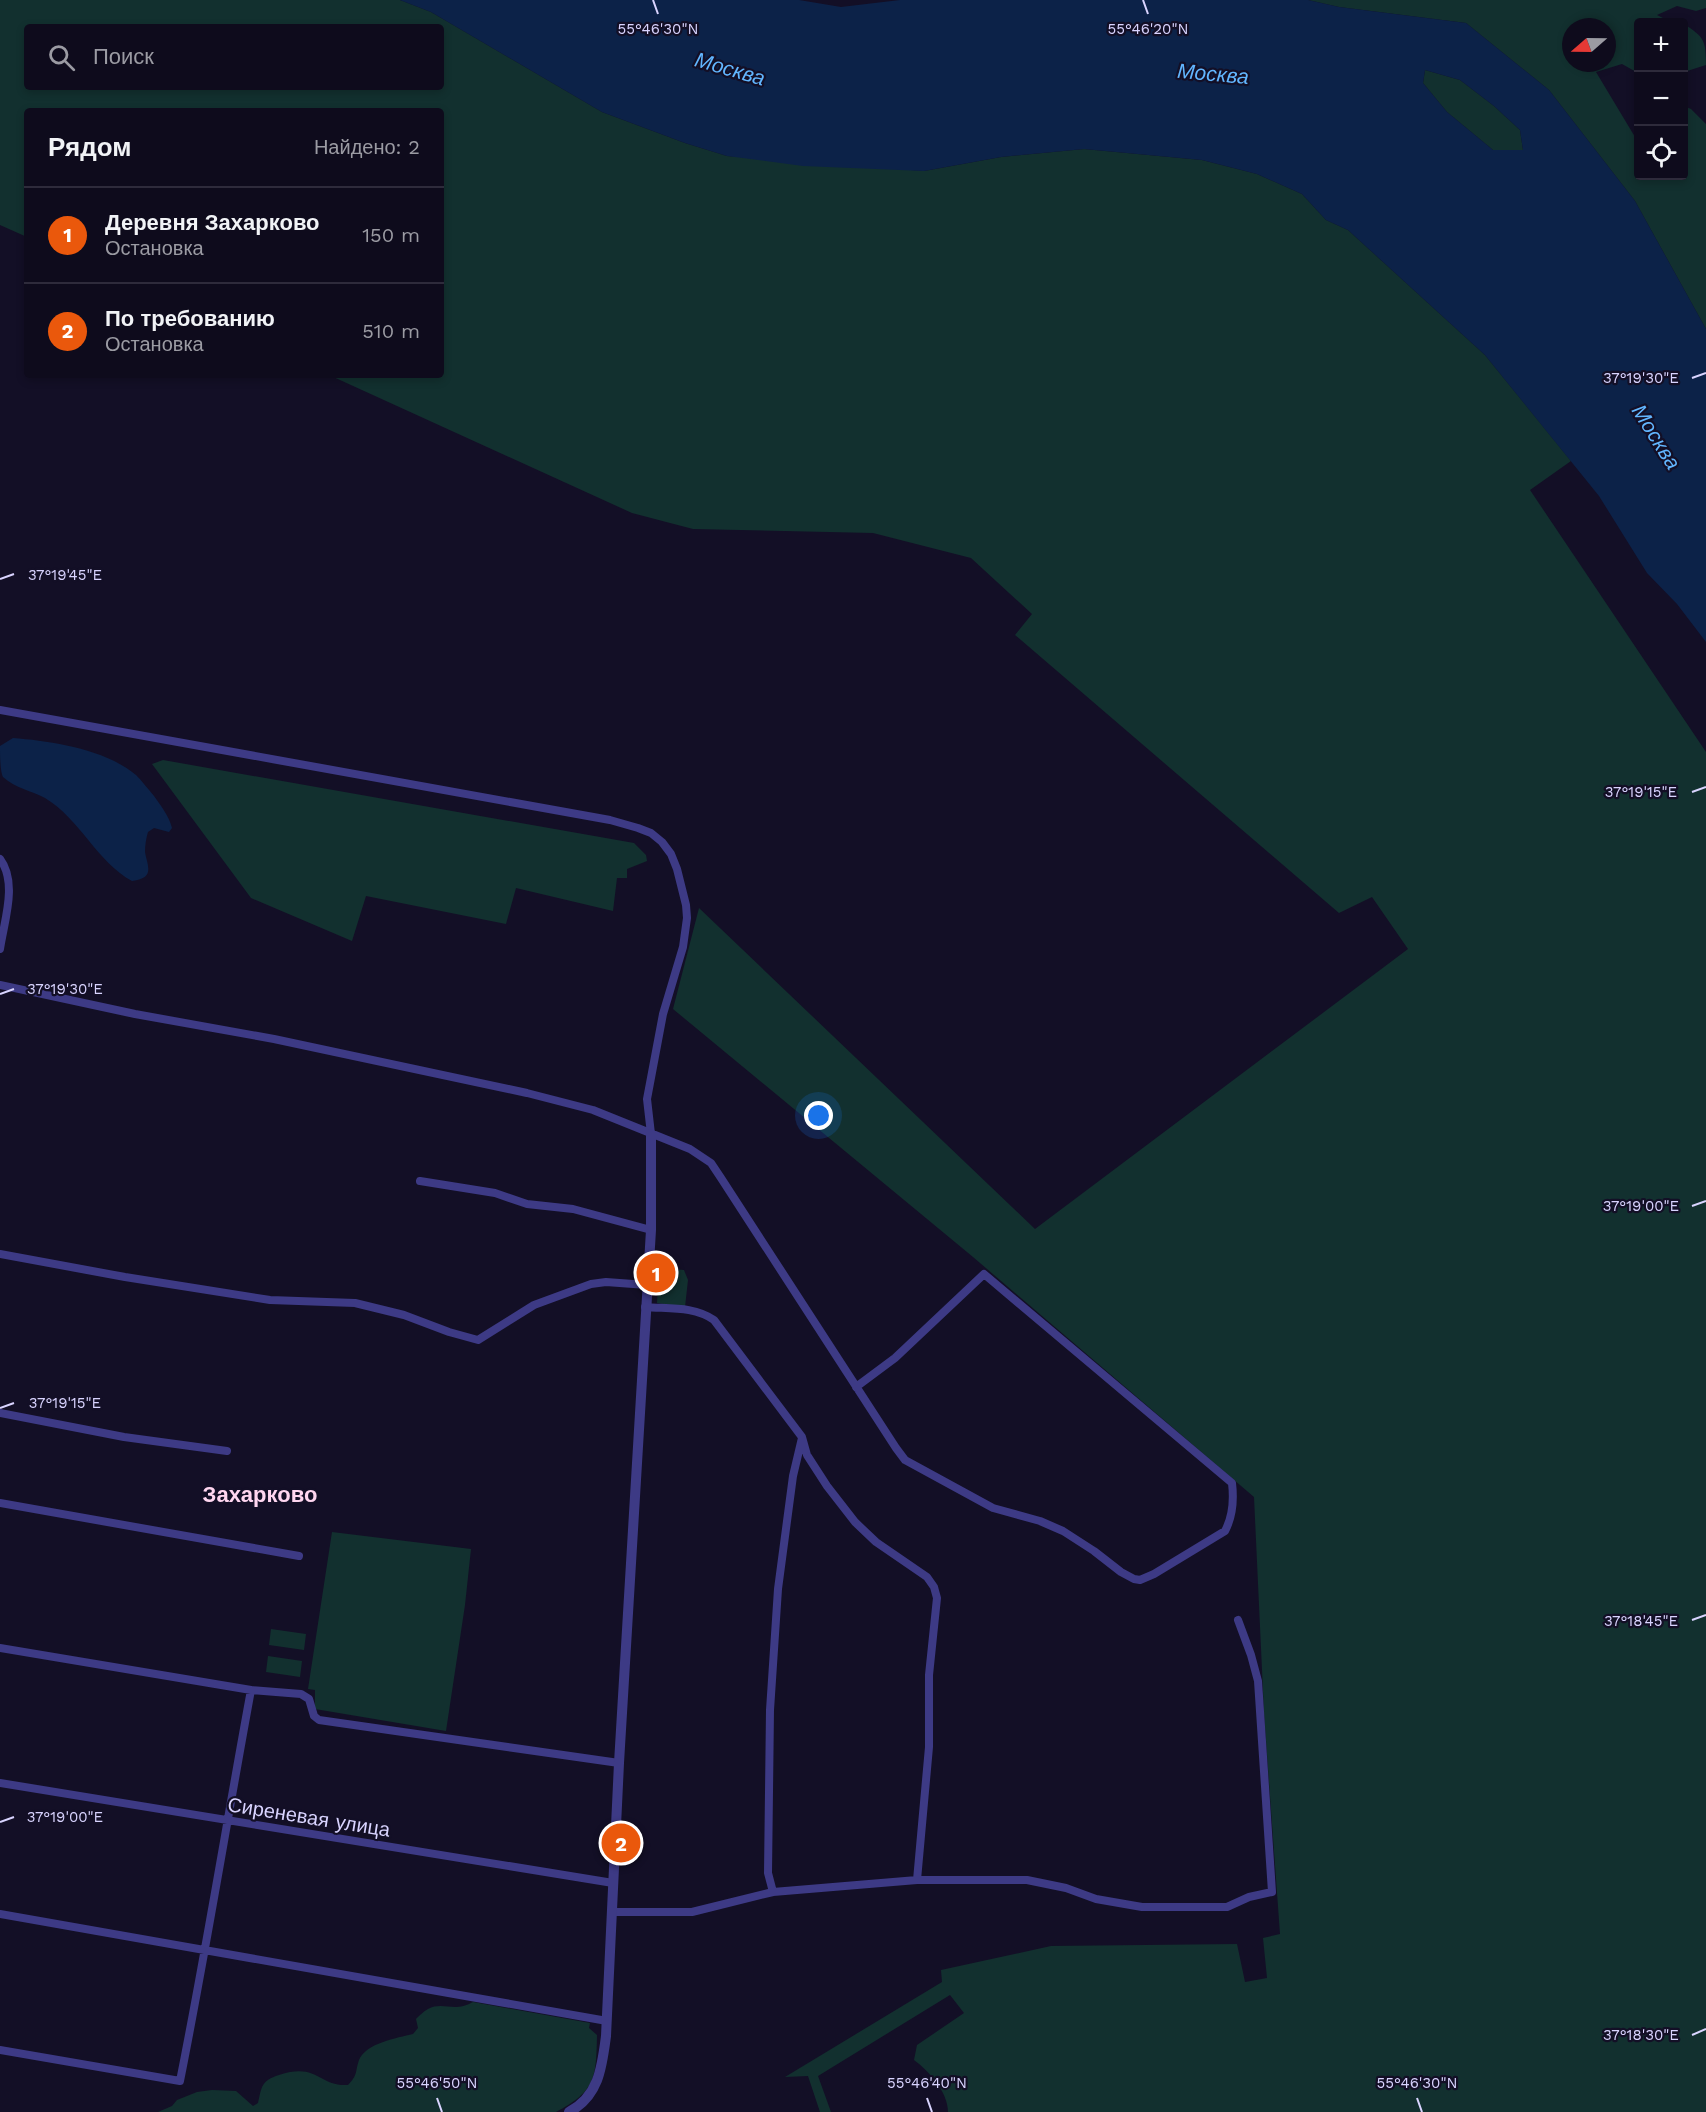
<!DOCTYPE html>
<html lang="ru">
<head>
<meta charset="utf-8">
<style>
  :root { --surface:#0e0b1c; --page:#1c1929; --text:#f1f3f6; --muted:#9b9ba3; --line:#2e2b3b; --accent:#ea580c }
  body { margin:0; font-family:"Work Sans",sans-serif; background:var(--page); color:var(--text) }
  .controls { position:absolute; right:18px; top:18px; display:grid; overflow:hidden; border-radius:6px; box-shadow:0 3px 9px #0003 }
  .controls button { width:54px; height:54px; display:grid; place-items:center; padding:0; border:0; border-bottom:2px solid var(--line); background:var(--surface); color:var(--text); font:30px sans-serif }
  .compass { position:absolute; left:1562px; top:18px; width:54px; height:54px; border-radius:50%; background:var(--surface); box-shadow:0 3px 9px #0003; rotate:250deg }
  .you { position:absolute; left:819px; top:1116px; width:21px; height:21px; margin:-15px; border:4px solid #fff; border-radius:50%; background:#1a73e8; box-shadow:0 0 0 9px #1a73e833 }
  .badge { display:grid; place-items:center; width:39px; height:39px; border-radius:50%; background:var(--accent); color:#fff; font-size:20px; font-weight:700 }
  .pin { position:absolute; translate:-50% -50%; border:3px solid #fff; box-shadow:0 2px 6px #0006 }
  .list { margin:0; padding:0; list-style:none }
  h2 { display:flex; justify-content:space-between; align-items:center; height:78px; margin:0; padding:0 24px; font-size:26px }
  h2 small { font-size:20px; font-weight:400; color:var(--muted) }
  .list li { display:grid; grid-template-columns:39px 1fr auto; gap:18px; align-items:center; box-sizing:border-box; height:96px; padding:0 24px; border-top:2px solid var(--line) }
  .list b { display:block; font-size:22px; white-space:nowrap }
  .list p { margin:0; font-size:20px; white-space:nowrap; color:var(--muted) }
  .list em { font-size:20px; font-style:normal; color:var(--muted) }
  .icon { flex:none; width:33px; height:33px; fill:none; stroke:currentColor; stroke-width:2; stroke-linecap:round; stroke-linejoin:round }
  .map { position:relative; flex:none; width:1706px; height:2112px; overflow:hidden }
  .search { position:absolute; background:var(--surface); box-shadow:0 3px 9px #0003; left:24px; top:24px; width:420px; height:66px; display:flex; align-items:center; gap:15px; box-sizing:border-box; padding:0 21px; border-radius:6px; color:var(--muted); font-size:22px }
  .panel { position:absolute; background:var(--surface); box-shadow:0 3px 9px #0003; left:24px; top:108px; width:420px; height:270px; border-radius:6px }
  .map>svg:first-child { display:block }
  .green { fill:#12302f; fill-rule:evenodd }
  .water { fill:#0c2248; fill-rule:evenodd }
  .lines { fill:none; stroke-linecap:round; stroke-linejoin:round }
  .minor { stroke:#3d3a85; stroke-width:8 }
  .tertiary { stroke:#3d3a85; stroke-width:10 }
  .ticks { fill:none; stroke:#d9d4ff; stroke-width:2 }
  .labels { text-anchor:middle; stroke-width:4.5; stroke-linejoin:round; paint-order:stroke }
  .street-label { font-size:20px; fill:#d9d4ff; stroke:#130f26 }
  .water-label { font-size:21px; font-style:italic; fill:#62b6ff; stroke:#130f26 }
  .quarter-label { font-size:22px; font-weight:bold; fill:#ffd6f0; stroke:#130f26 }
  .ticks-label { font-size:15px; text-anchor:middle; fill:#d9d4ff; stroke:#130f26; stroke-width:4.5; stroke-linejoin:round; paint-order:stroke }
</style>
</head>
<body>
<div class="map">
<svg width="1706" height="2112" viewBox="0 0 1706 2112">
  <rect width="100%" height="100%" fill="#130f26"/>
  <path class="green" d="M0 0H400L431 12 602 112 685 143 727 156 924 171 1001 157 1084 149 1202 160 1257 174 1302 194 1326 220 1348 230 1485 355 1571 461 1530 490 1706 752V2112H948C948 2092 929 2071 914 2060L917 2045 964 2013 950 1995 818 2076 831 2112H820L808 2076 785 2077 942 1982 941 1970 1051 1946 1237 1944 1245 1982 1267 1978 1263 1938 1280 1934 1264 1713 1254 1497 973 1257 673 1009 699 908 1035 1229 1408 949 1372 897 1339 913 1015 635 1032 614 971 558 873 533 693 529 632 513 329 375H441V111H27V237L0 225ZM27 27H441V87H27Z
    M1308 0H1706V8L1696 11 1677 6 1657 15 1671 22H1638V73L1622 64 1596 72 1638 142V176H1684V106L1691 109 1706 124V329L1635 201 1549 90 1466 23 1339 7ZM1571 27H1607V63H1571Z
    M1684 24C1704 37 1706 40 1706 65L1684 72Z
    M1425 70 1460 80 1494 106 1520 130 1523 150H1493L1447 112 1423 83Z
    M163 760 634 843 646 855 647 861 627 869V878H617L613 911 516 888 506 924 366 896 352 941 251 898 152 764Z
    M659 1268 684 1270 688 1280 685 1307 657 1303Z
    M332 1532 471 1549 465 1605 446 1731 315 1709V1690L308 1689Z
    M271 1629 306 1634 304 1650 269 1645Z
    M268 1656 302 1661 300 1677 266 1672Z
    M473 2002 590 2023 589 2028 597 2035C596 2078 596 2091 556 2112H158L172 2106 177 2100 197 2092 212 2090 236 2091 253 2106 258 2103C262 2086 261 2081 279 2075 318 2062 319 2087 348 2085 358 2075 355 2072 359 2060 366 2043 397 2038 413 2034L418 2028 416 2019C419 2016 424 2011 428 2009 443 2001 454 2013 473 2002Z"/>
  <path class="water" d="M400 0H799L841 7 900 0H1308L1339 7 1466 23 1549 90 1635 201 1706 329V642L1677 604 1647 573 1599 496 1485 355 1348 230 1326 220 1302 194 1257 174 1202 160 1084 149 1001 157 924 171 803 166 727 156 685 143 602 112 431 12ZM1425 70 1460 80 1494 106 1520 130 1523 150H1493L1447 112 1423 83Z
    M13 738C51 741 105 749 136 775 142 781 148 789 154 796 161 806 169 816 172 828L169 832 154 828 148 832C146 839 145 845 145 852 147 865 156 878 132 881 97 862 80 819 45 798 32 791 15 788 3 777 0 771 0 754 0 746Z"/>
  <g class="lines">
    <path class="minor" d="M0 710 610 820 638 828 651 833 662 842 671 854 677 869 686 905 687 918 683 947 663 1014 647 1099 651 1134
      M0 859C18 883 4 921 0 949
      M0 985 135 1014 274 1039 527 1093 593 1110 690 1149 711 1163 721 1178 896 1448 905 1460 993 1508 1040 1521 1063 1531 1094 1551 1121 1572 1134 1579 1140 1580 1154 1574 1225 1531C1233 1516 1234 1500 1232 1483L984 1274 895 1358 856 1387
      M420 1181 495 1193 527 1204 573 1209 651 1230
      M0 1254 125 1277 270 1300 355 1303 404 1315 449 1332 478 1340 534 1305 591 1284 606 1282 647 1285
      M645 1307C669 1309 694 1306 714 1320L802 1437 807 1455 827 1486 855 1522 876 1542 927 1577 934 1587 937 1598 929 1675V1747L917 1880
      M0 1413 124 1437 227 1451
      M0 1503 299 1556
      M0 1648 251 1690 301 1694 309 1699 314 1716 319 1720 619 1763
      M0 1783 613 1883
      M773 1892 768 1873 770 1710 778 1589 793 1476 802 1438
      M611 1912H692L773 1892 917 1880H1027L1066 1888 1096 1899 1142 1907H1227L1249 1897 1272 1892 1258 1681 1251 1655 1238 1620
      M0 1914 607 2021
      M0 2050 180 2081C206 1951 227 1820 251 1690"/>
    <path class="tertiary" d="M569 2112C599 2096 602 2067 606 2036L619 1763 651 1230V1134"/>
  </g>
  <path class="ticks" d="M653 0 658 14M1143 0 1148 14M1692 378 1706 373M0 579 14 574M1692 792 1706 787M0 994 14 989M1692 1206 1706 1201M0 1408 14 1403M1692 1620 1706 1615M0 1822 14 1817M1692 2035 1706 2029M437 2098 442 2112M927 2098 932 2112M1417 2098 1422 2112"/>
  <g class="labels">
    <g class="street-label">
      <text transform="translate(309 1817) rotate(9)" y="7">Сиреневая улица</text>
    </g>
    <g class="water-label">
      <text transform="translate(730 69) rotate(16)" y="7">Москва</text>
      <text transform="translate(1213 74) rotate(5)" y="7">Москва</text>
      <text transform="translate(1656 437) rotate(58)" y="7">Москва</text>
    </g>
    <g class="quarter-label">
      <text x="260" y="1502">Захарково</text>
    </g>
  </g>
  <g class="ticks-label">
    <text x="658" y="34">55°46'30"N</text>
    <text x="1148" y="34">55°46'20"N</text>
    <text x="1641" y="383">37°19'30"E</text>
    <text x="65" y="580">37°19'45"E</text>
    <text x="1641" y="797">37°19'15"E</text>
    <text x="65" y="994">37°19'30"E</text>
    <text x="1641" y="1211">37°19'00"E</text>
    <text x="65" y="1408">37°19'15"E</text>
    <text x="1641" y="1626">37°18'45"E</text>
    <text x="65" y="1822">37°19'00"E</text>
    <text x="1641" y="2040">37°18'30"E</text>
    <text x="437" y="2088">55°46'50"N</text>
    <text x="927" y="2088">55°46'40"N</text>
    <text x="1417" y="2088">55°46'30"N</text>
  </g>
</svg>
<div class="controls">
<button>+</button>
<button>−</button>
<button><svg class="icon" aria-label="locate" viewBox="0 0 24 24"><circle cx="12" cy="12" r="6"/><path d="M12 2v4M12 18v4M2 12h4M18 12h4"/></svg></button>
</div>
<svg class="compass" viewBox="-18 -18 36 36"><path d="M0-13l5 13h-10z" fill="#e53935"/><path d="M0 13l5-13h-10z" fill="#9b9ba3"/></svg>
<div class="you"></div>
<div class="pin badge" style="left:656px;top:1273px">1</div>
<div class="pin badge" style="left:621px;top:1843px">2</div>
<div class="search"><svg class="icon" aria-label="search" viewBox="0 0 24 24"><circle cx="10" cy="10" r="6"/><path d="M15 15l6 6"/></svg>Поиск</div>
<section class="panel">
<h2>Рядом<small>Найдено: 2</small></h2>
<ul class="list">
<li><span class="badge">1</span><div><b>Деревня Захарково</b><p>Остановка</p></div><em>150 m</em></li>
<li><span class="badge">2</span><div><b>По требованию</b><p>Остановка</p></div><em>510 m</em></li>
</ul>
</section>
</div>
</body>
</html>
